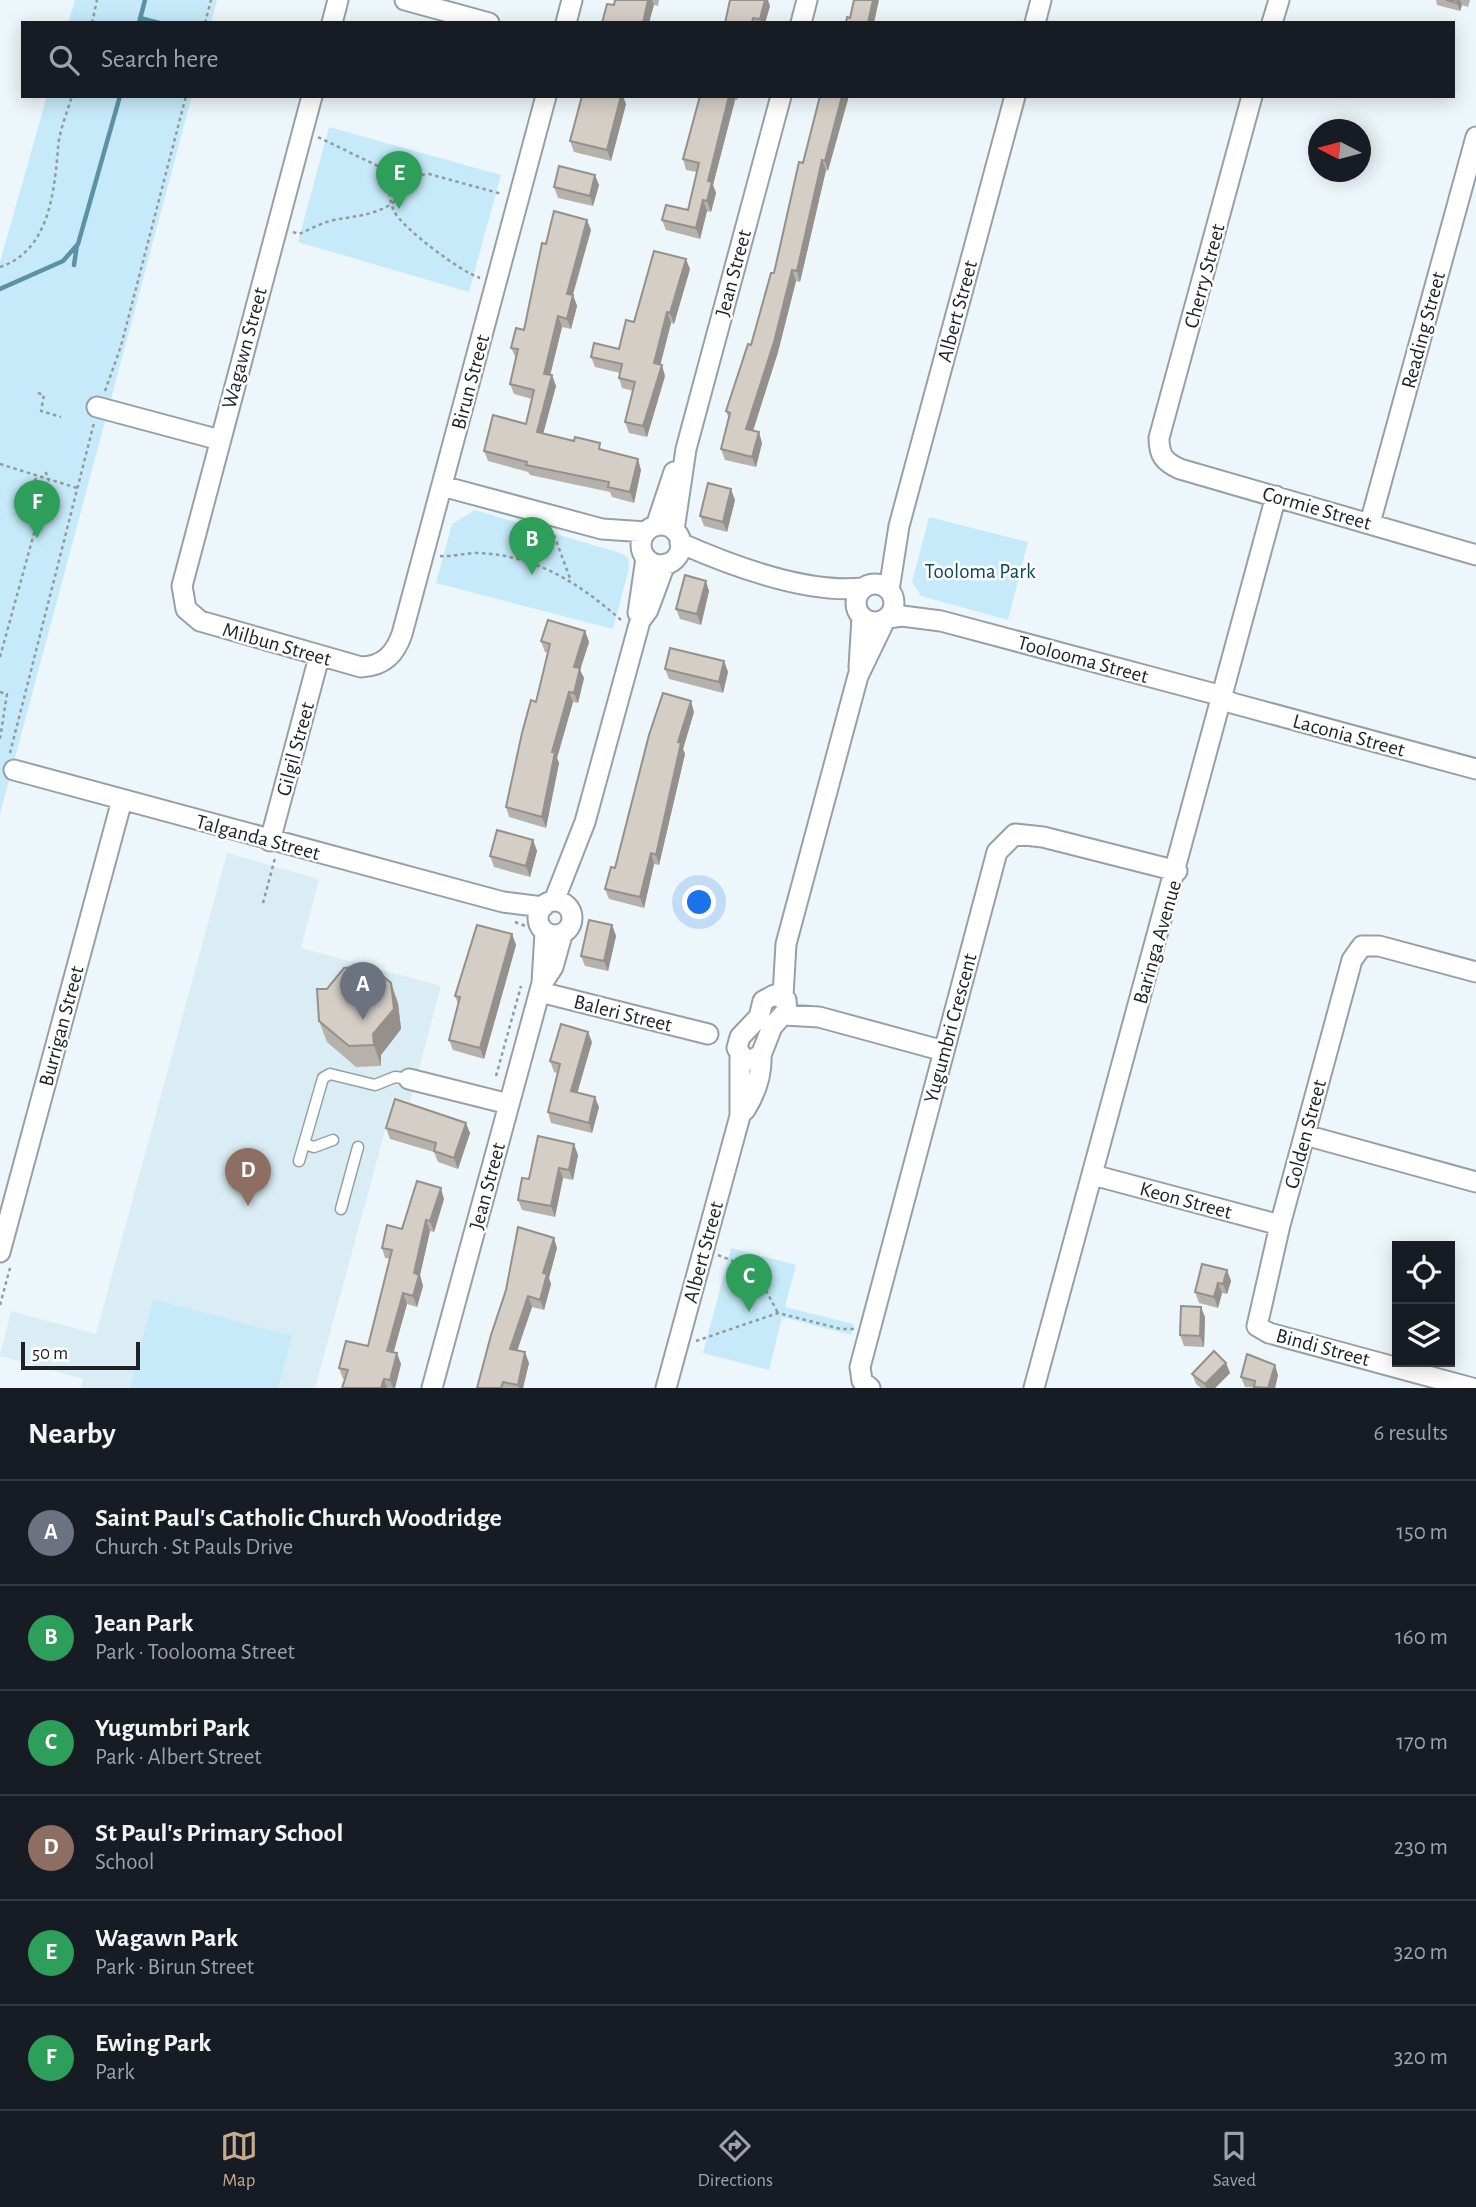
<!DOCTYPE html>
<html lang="en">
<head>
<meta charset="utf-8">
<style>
  :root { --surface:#171b24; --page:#242831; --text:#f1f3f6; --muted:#9ea1a6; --line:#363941; --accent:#c4ac8c }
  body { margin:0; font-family:"Alegreya Sans",sans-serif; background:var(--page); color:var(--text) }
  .controls { position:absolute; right:21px; bottom:21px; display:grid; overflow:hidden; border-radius:0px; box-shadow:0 4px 18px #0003 }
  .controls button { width:63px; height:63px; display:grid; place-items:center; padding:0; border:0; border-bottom:2px solid var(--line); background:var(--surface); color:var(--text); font:35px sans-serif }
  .compass { position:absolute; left:1308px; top:119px; width:63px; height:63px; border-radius:50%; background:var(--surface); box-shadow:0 4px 18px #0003; rotate:276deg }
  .scale { position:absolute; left:21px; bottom:18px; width:119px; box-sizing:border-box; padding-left:7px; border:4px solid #1e2224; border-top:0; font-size:19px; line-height:24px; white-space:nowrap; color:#1e2224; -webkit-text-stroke:5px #fff; paint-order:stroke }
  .you { position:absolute; left:700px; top:903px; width:24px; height:24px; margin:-18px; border:5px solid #fff; border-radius:50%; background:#1a73e8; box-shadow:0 0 0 10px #1a73e833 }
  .badge { display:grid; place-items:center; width:46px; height:46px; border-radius:50%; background:var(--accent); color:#fff; font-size:23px; font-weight:700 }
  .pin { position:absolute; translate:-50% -58px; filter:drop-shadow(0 2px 4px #0008) }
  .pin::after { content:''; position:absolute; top:37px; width:24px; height:21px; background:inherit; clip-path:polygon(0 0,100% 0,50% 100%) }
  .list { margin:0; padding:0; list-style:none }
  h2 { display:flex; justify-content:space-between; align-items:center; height:91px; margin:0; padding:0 28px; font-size:30px }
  h2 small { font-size:23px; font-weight:400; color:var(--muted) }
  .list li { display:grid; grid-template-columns:46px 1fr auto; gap:21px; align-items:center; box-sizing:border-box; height:105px; padding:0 28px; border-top:2px solid var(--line) }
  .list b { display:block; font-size:26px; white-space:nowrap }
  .list p { margin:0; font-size:23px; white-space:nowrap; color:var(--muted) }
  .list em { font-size:23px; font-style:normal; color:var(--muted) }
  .icon { flex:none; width:38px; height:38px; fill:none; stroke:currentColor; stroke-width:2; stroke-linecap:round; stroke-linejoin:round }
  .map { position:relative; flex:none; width:1476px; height:1388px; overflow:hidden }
  .search { position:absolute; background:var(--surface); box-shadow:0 4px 18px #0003; left:21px; right:21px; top:21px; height:77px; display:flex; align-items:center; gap:18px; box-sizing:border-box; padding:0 24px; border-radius:0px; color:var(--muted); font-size:26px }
  .sheet { height:721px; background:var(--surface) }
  nav { display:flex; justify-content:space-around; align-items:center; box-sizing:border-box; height:98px; border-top:2px solid var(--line); background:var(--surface); font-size:19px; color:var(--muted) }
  nav a { display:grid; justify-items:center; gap:4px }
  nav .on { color:var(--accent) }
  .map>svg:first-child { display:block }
  .built { fill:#daedf5 }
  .green { fill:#c6eaf9 }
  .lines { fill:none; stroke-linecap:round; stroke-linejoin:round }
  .stream { stroke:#5c91a6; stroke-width:4.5 }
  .service-casing { stroke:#97a1a5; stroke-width:13 }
  .minor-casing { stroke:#97a1a5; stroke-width:23 }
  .path { stroke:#939a9d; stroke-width:2.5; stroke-dasharray:3.5 3.5; stroke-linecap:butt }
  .service { stroke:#fff; stroke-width:10 }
  .minor { stroke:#fff; stroke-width:19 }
  .wall { fill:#b7b1ab }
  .shaded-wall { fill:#95908b }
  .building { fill:#d5cec7; stroke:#95908b; stroke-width:2 }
  .labels { text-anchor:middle; stroke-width:5; stroke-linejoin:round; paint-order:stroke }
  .street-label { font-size:21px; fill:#1e2224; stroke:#fff }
  .park-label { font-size:21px; fill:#07495e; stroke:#fff }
</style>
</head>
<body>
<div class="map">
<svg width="1476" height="1388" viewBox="0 0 1476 1388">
  <rect width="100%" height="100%" fill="#edf7fb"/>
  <path class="built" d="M227 853 319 879 301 948 441 986 410 1102 394 1098 315 1388H81L83 1379 0 1356 11 1311 96 1334Z"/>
  <path class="green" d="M75 0H217L211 23H68Z
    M47 96H192L0 814V262Z
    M329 127 501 175 469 292 298 242Z
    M475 510 620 553 628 558 629 568 613 629 436 583 452 524Z
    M929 517 1028 542 1008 620 921 596 912 582Z
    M731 1248 796 1265 785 1307 854 1324 851 1335 782 1317 769 1370 703 1353Z
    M153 1299 292 1336 278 1388H130Z"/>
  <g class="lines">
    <path class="stream" d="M140 18 159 23
      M139 23 145 0
      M74 265 77 245
      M0 289 63 261 78 244 120 96"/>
    <defs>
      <path id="service" d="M304 1144 314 1147 333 1140
        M299 1161 323 1078 330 1074 375 1085 395 1077 409 1079
        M341 1209 358 1147"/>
      <path id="minor" d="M405 0 489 23
        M332 23 338 0
        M566 23 572 0
        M801 23 807 0
        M1035 23 1041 0
        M1272 23 1279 0
        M312 96 182 586 186 609 200 621 361 667C384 666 395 654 402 634L546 96
        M1252 96 1159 438C1159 455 1164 462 1180 469L1476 555
        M97 407 220 440
        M442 486 602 529 646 532
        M1370 523 1476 137
        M641 545a20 20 0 1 1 40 0a20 20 0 1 1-40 0Z
        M656 526 674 472
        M674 530 686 449 781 96
        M680 543C732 566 806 594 863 588
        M856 603a19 19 0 1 1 38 0a19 19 0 1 1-38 0Z
        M889 590 899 526 1015 96
        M638 613 646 558
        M888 618 902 616 941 621 1181 685 1215 694 1232 703 1476 769
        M859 668 862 617
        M14 770 503 902 543 907
        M270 841 319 657
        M538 918a17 17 0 1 1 34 0a17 17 0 1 1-34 0Z
        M554 901 585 822 640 621 648 610 665 564
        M543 982 553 967 562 935
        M540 992 708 1034
        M774 995 786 1000 787 1010 772 1027 761 1055 751 1060 744 1059 737 1048 740 1037 759 1017 763 1001Z
        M783 996 786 944 858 676 885 620
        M784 1015 819 1017 944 1051
        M409 1079 509 1104
        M745 1110C755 1094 762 1074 761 1055
        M1305 1135 1476 1182
        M1093 1175 1280 1225
        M0 1252 122 800
        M432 1388 542 983 545 932
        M666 1388 740 1116V1057
        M870 1388 862 1381 860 1367 997 852 1015 834 1043 837 1177 871
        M1034 1388 1276 496
        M1472 1388 1269 1333 1257 1326 1280 1225 1352 960 1362 946H1379L1476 972"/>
    </defs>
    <use href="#service" class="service-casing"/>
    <use href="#minor" class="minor-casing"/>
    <path class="path" d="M92 23 97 0
      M205 23 211 0
      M318 137 384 169C392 182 387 198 394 211 402 228 461 272 480 278
      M293 232 299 234C309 230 319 224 330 221 351 216 368 217 388 206 405 197 398 177 429 174L502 194
      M0 267C49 251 54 193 58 149 59 131 67 113 72 96
      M105 391 121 346 186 96
      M38 393 44 395 41 411 61 417
      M0 464 77 488
      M26 492 38 476
      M554 535 571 581
      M440 556C453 557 465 553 478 553 535 555 579 583 621 620
      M516 557 554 538
      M0 657 49 479 45 471
      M0 692 7 694 0 739
      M10 753 94 423
      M263 903 275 858
      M515 922 528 927
      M496 1076 521 986
      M718 1255 755 1270 778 1313
      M0 1305 10 1268
      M696 1341 778 1313 841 1329H854"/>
    <use href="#service" class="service"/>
    <use href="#minor" class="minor"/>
  </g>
  <path class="wall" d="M615 0H659L658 6 654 5H614Z
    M1436 0H1470L1468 7 1462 5 1460 11 1437 5Z
    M770 6 765 23H725Z
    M700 96H739L737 100H735L713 185 716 193 711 212 707 211 700 239 666 230 662 220 688 210 697 172 686 170 683 159Z
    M820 96 828 171 826 170 800 282 796 281 778 352 753 431 762 443 756 467 725 460 721 449 729 419 726 411 751 345 774 273Z
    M626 104 611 161 574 152 570 141Z
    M599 185 593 206 558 198 554 187Z
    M591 230 573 295 577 306 571 329 562 327 550 375 556 386 543 433 603 450 641 470 634 503 612 497 610 492 530 475 528 472 488 461 484 451 526 424 532 399 514 394 510 384 516 358 511 348Z
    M690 269 674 324 671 323 660 365 665 376 647 437 629 433 625 422 633 391 622 388 619 378 620 373 595 367 591 357 619 349 634 322Z
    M735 500 727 532 704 526 700 516Z
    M709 591 701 625 680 619 676 609Z
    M585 631 589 642 580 670 584 678 578 703 573 702 557 758 559 763 546 828 509 817 506 807 536 702 548 653 545 652 541 641Z
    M724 661 728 672 723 693 669 679 665 669Z
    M694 712 683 749 685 754 659 865 654 864 644 908 609 899 605 889Z
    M533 840 537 851 530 877 494 867 490 856Z
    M612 925 616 936 608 971 585 966 581 956Z
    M512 934 516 945 484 1059 453 1050 449 1040 458 1004 455 996Z
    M398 1003 401 1029 381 1055V1066L356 1067 327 1042 319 1021Z
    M592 1042 577 1092 599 1107 592 1133 551 1123 548 1112 557 1073 554 1072 550 1061Z
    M386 1128 470 1133 458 1169 438 1162 434 1152 390 1139Z
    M578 1155 573 1180 563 1178 555 1217 522 1210 518 1200 529 1179Z
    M444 1199 434 1232 430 1231 420 1275 423 1286 417 1307 407 1304 393 1352 401 1364 395 1388H342L345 1379H343L339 1368 368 1346 390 1259 385 1258 382 1248 402 1229Z
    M557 1248 549 1278 551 1284 544 1310 532 1307 517 1351 529 1363 523 1388H477L491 1335Z
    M1227 1270 1231 1281 1227 1294 1222 1293 1218 1308 1199 1303 1195 1292Z
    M1205 1317 1204 1347 1184 1346 1180 1335Z
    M1226 1363 1230 1373 1215 1388H1201L1196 1384 1192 1374Z
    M1278 1375 1275 1388 1245 1387 1241 1377Z"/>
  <path class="shaded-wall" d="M648 0H652L654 5 649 23H643Z
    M762 0H768L770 6 765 23H761L760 19Z
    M873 0H879L874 23H868Z
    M1458 0H1460L1462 5 1460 11 1457 3Z
    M621 96H623L626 104 611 161 607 150Z
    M729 96H734L735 100 713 185 716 193 711 212 707 201 708 181Z
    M842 96H849L828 171 825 161Z
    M822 160 826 170 800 282 797 271Z
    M595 175 599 185 593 206 590 196Z
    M703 200 707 211 700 239 696 228Z
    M587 220 591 230 570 304 567 294Z
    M686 259 690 269 674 324 670 313Z
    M792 270 796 281 778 352 750 440 746 429Z
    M573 295 577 306 571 329 567 319Z
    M667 312 671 323 658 374 654 363Z
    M558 316 562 327 548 384 544 374Z
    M662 365 665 376 647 437 643 426Z
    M552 375 556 386 541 442 537 432Z
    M759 432 762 443 756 467 752 457Z
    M638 459 641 470 634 503 630 492Z
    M731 489 735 500 727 532 723 522Z
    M706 581 709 591 701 625 697 614Z
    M585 631 589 642 580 670 584 678 578 703 574 693V667Z
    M724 661 728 672 723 693 719 682Z
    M569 692 573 702 557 758 559 763 546 828 542 817 552 752Z
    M691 701 694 712 683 749 685 754 659 865 656 855 678 742Z
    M533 840 537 851 530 877 526 866Z
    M651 853 654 864 644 908 640 897Z
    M612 925 616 936 608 971 604 961Z
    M512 934 516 945 484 1059 480 1048Z
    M391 983 398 1003 401 1029 381 1055V1066L374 1045 373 1034Z
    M588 1032 592 1042 575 1101 571 1091Z
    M595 1097 599 1107 592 1133 589 1123Z
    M466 1123 470 1133 458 1169 454 1158Z
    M574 1144 578 1155 573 1180 569 1170Z
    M559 1168 563 1178 555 1217 551 1206Z
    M441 1188 444 1199 434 1232 430 1221Z
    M426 1220 430 1231 420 1275 423 1286 417 1307 413 1296 414 1273Z
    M554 1238 557 1248 549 1278 551 1284 544 1310 540 1300 543 1273Z
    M1227 1270 1231 1281 1227 1294 1223 1284Z
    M1218 1283 1222 1293 1218 1308 1214 1297Z
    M403 1293 407 1304 391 1362 387 1351Z
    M528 1296 532 1307 514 1360 510 1349Z
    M1201 1307 1205 1317 1204 1347 1200 1336Z
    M525 1352 529 1363 523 1388H519L518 1385Z
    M397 1353 401 1364 395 1388H393L390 1380Z
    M1226 1363 1230 1373 1215 1388H1206L1205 1384Z
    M1275 1365 1278 1375 1275 1388H1268Z
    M384 1379 387 1388H381Z"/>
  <path class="building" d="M615 0H648L643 23H602L607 4 614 5Z
    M730 0H765L760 19 753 18 752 23H725Z
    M854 0H873L868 23H846L847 17 850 18Z
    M1446 0H1458L1457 3Z
    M582 96H621L607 150 570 141Z
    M700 96H729L708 181 712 182 707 201 703 200 696 228 662 220 666 205 688 210 699 163 683 159Z
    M820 96H842L825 161 822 160 797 271 792 270 774 342 746 429 759 432 752 457 721 449 730 413 726 411 748 344 751 345 771 273H774L799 162 803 163Z
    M559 166 595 175 590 196 554 187Z
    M554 211 587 220 567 294 573 295 567 319 558 316 544 374 552 375 537 432 574 441 575 437 600 443 599 449 638 459 630 492 608 487 609 482 526 465 527 462 484 451 493 415 526 424 534 390 510 384 518 349 511 348 516 328 524 330 542 243 546 244Z
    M654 251 686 259 670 313 667 312 654 363 662 365 643 426 625 422 635 382 619 378 622 364 591 357 594 343 619 349 626 320 634 322Z
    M708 483 731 489 723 522 700 516Z
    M685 575 706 581 697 614 676 609Z
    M548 620 585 631 574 667 580 668 574 693 569 692 552 752H555L542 817 506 807 522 733 531 700 536 702 550 644 541 641Z
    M670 648 724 661 719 682 665 669Z
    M663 693 691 701 678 742 681 743 656 855 651 853 640 897 605 889 611 867 615 868 649 735Z
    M497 830 533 840 526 866 490 856Z
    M589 920 612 925 604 961 581 956Z
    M477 925 512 934 480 1048 449 1040 460 997 455 996Z
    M371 966 391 983 394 1009 373 1034 374 1045 349 1046 319 1021 317 989H327L344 968Z
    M561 1024 588 1032 571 1091 595 1097 589 1123 548 1112 560 1064 550 1061Z
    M395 1099 466 1123 454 1158 434 1151 436 1143 386 1128Z
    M538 1136 574 1144 569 1170 559 1168 551 1206 518 1200 522 1178 529 1179Z
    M417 1181 441 1188 430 1221 426 1220 414 1273 419 1275 413 1296 403 1293 387 1351 397 1353 390 1380 384 1379 381 1388H342L348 1370 339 1368 346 1341 368 1346 392 1250 382 1248 387 1225 402 1229Z
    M518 1227 554 1238 543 1273 547 1274 540 1300 528 1296 510 1349 525 1352 518 1385 503 1382 501 1388H477L491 1335 506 1290Z
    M1202 1264 1227 1270 1223 1284 1218 1283 1214 1297 1195 1292Z
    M1181 1306 1201 1307 1200 1336 1180 1335Z
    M1214 1351 1226 1363 1205 1384 1192 1374Z
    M1247 1354 1275 1365 1268 1388 1254 1387 1255 1381 1241 1377Z"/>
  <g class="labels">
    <g class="street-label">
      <text transform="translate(733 273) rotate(-75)" y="7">Jean Street</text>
      <text transform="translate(1204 276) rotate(-75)" y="7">Cherry Street</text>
      <text transform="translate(957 311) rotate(-75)" y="7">Albert Street</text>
      <text transform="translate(1423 330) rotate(-75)" y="7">Reading Street</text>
      <text transform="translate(244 348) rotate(-75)" y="7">Wagawn Street</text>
      <text transform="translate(470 382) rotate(-75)" y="7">Birun Street</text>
      <text transform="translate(1317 508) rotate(16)" y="7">Cormie Street</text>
      <text transform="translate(277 644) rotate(16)" y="7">Milbun Street</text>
      <text transform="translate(1083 659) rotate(15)" y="7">Toolooma Street</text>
      <text transform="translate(1349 735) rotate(15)" y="7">Laconia Street</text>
      <text transform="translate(295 749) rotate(-75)" y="7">Gilgil Street</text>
      <text transform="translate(258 837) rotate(15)" y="7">Talganda Street</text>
      <text transform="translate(1157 942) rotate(-74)" y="7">Baringa Avenue</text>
      <text transform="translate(623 1013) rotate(14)" y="7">Baleri Street</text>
      <text transform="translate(61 1026) rotate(-75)" y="7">Burrigan Street</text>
      <text transform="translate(950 1028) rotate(-75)" y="7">Yugumbri Crescent</text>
      <text transform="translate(1305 1134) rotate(-75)" y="7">Golden Street</text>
      <text transform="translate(487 1186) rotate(-75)" y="7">Jean Street</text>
      <text transform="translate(1186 1200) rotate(15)" y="7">Keon Street</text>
      <text transform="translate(703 1252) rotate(-75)" y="7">Albert Street</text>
      <text transform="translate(1323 1347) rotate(15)" y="7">Bindi Street</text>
    </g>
    <g class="park-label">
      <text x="980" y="578">Tooloma Park</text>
    </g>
  </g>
</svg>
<div class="controls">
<button><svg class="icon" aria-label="locate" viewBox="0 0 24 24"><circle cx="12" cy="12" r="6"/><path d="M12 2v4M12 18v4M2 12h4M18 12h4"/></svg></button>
<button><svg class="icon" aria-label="layers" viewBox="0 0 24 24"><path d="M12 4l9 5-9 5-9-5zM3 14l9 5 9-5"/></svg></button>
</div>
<svg class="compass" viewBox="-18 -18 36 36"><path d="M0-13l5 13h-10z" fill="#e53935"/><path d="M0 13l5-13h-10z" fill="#9ea1a6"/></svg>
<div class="scale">50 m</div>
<div class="you"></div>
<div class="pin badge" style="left:363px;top:1020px;background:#6b7280">A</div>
<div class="pin badge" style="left:532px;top:575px;background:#2e9e5b">B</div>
<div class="pin badge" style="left:749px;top:1312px;background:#2e9e5b">C</div>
<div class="pin badge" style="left:248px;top:1206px;background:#8d6e63">D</div>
<div class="pin badge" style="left:399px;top:209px;background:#2e9e5b">E</div>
<div class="pin badge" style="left:37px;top:538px;background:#2e9e5b">F</div>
<div class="search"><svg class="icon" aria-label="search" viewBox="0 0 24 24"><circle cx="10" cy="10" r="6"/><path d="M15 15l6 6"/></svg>Search here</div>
</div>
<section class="sheet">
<h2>Nearby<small>6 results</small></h2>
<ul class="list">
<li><span class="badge" style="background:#6b7280">A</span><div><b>Saint Paul's Catholic Church Woodridge</b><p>Church · St Pauls Drive</p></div><em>150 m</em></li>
<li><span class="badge" style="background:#2e9e5b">B</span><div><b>Jean Park</b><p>Park · Toolooma Street</p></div><em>160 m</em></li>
<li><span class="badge" style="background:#2e9e5b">C</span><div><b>Yugumbri Park</b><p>Park · Albert Street</p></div><em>170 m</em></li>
<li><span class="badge" style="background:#8d6e63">D</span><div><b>St Paul's Primary School</b><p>School</p></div><em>230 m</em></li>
<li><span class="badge" style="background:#2e9e5b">E</span><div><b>Wagawn Park</b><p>Park · Birun Street</p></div><em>320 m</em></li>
<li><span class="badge" style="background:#2e9e5b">F</span><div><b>Ewing Park</b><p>Park</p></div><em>320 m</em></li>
</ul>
</section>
<nav>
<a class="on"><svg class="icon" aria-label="map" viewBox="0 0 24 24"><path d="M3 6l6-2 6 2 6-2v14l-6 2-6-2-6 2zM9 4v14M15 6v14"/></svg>Map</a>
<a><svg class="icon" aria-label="directions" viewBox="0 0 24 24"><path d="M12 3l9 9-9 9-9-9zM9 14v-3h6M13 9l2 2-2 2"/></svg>Directions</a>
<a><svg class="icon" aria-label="saved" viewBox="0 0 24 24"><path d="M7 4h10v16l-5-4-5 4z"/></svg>Saved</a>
</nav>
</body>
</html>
